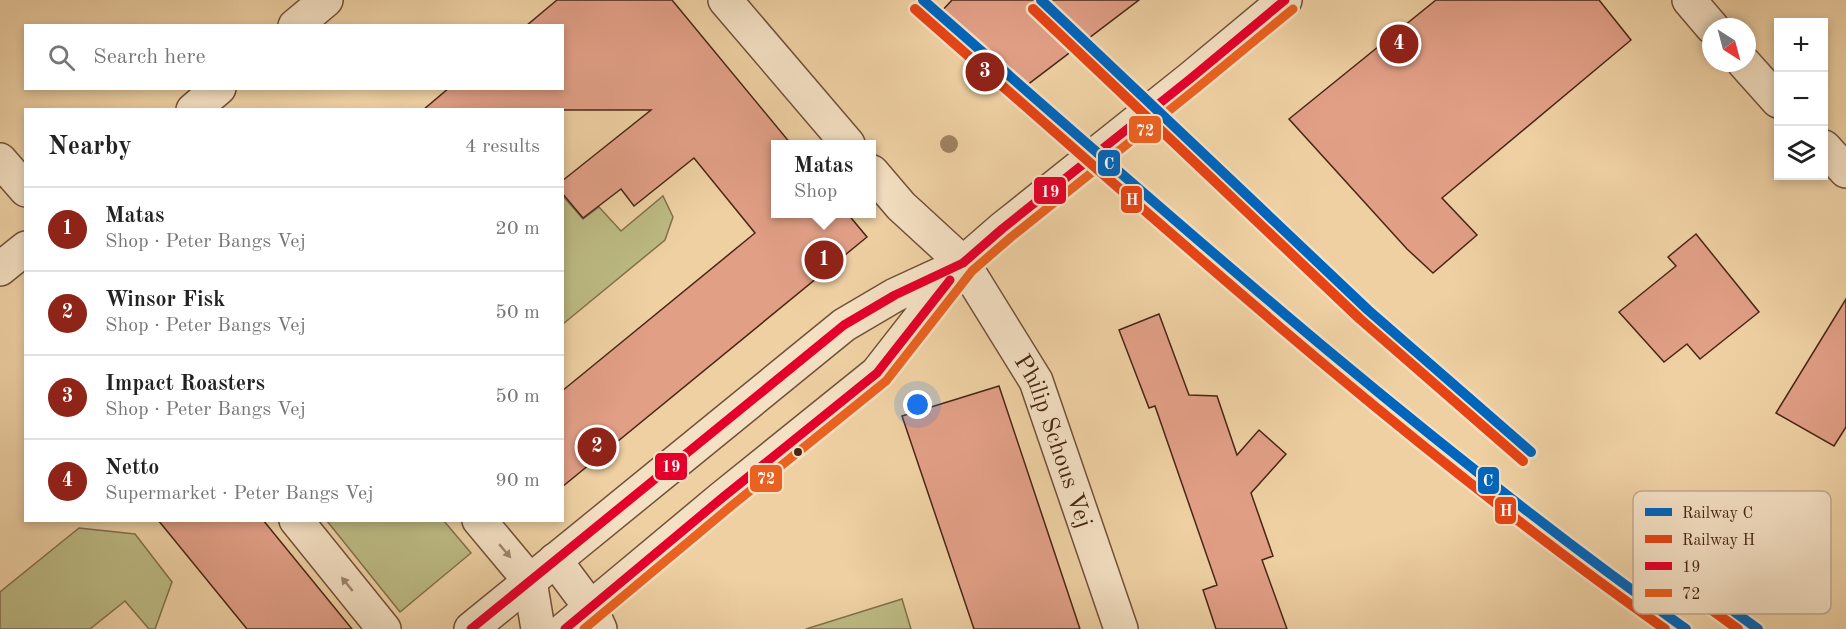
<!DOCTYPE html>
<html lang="en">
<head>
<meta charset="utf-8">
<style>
  :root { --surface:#fff; --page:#f2f2f2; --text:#222; --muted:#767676; --line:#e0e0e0; --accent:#8f2418 }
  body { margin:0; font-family:"Old Standard TT",serif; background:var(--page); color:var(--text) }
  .controls { position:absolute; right:18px; top:18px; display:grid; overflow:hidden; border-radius:0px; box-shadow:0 3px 9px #0003 }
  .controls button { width:54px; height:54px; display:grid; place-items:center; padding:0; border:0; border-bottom:2px solid var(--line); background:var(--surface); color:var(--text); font:30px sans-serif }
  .compass { position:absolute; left:1702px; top:18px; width:54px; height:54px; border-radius:50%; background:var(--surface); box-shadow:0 3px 9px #0003; rotate:144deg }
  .you { position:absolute; left:918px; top:405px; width:21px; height:21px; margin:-15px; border:4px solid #fff; border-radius:50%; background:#1a73e8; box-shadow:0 0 0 9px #1a73e833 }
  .badge { display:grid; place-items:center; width:39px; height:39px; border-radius:50%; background:var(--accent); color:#fff; font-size:20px; font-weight:700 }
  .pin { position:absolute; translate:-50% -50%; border:3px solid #fff; box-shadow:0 2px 6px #0006 }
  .popup { position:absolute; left:771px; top:140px; width:105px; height:78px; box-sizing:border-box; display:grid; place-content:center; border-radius:0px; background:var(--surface); filter:drop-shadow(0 2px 4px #0005); font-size:20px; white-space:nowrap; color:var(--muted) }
  .popup b { font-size:22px; color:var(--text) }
  .popup::after { content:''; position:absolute; left:50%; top:100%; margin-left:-12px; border:12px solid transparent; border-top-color:var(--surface) }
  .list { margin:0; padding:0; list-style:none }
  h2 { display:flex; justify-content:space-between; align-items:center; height:78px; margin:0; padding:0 24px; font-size:26px }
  h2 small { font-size:20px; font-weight:400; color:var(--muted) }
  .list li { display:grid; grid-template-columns:39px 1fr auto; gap:18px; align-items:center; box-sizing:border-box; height:84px; padding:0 24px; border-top:2px solid var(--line) }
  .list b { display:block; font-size:22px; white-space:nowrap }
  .list p { margin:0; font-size:20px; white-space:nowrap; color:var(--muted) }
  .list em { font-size:20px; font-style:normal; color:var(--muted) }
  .icon { flex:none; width:33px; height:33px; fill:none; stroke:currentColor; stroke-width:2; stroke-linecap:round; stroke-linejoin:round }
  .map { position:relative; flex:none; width:1846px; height:629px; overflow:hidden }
  .search { position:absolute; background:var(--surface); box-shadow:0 3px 9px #0003; left:24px; top:24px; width:540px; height:66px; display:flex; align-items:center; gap:15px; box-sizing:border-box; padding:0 21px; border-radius:0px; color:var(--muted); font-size:22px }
  .panel { position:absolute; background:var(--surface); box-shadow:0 3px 9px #0003; left:24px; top:108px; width:540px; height:414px; border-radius:0px }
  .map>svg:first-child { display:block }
  .green { fill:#bcba83; stroke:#82704c; stroke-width:1.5 }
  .building { fill:#e19f86; stroke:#492616; stroke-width:1.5 }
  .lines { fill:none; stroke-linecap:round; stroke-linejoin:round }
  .minor-casing { stroke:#725039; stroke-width:36 }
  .tertiary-casing { stroke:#725039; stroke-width:36 }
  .minor { stroke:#f4e0c3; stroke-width:33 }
  .tertiary { stroke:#f4e0c3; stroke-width:33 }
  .bus-1-casing { stroke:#f4e0c3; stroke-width:14 }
  .bus-2-casing { stroke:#f4e0c3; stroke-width:14 }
  .bus-1 { stroke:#e4002b; stroke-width:9 }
  .bus-2 { stroke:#ea6221; stroke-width:9 }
  .rail-1-casing { stroke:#f4e0c3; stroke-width:15 }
  .rail-2-casing { stroke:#f4e0c3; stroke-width:15 }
  .rail-1 { stroke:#0065bd; stroke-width:10 }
  .rail-2 { stroke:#e64415; stroke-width:10 }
  .tree { fill:#a08362 }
  .oneway { fill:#9e836c }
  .bus-dot { fill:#492616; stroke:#f4e0c3; stroke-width:2 }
  .labels { text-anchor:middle; stroke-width:5; stroke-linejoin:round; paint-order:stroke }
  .street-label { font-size:24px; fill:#492616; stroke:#f4e0c3 }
  .key { fill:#f4e0c3; stroke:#c1a88f; stroke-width:1.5 }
  .key-label { font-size:16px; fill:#492616 }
  .line-badge { stroke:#f4e0c3; stroke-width:2 }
  .badge-label { font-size:16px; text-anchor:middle; font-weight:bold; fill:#fff }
</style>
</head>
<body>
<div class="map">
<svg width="1846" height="629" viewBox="0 0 1846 629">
  <rect width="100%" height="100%" fill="#eed0a3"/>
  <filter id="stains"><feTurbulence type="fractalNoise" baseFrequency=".00333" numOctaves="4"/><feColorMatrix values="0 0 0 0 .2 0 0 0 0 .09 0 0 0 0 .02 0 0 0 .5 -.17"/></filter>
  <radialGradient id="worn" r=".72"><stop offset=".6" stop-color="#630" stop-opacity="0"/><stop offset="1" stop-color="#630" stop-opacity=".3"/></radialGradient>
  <path class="green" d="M562 195 583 219 599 207 621 231 663 196 673 217 665 240 563 324Z
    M327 521H444L471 553 400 612Z
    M79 528 135 534 172 582 155 629H149L125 601 90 629H0V592Z
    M902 599 911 629H806Z"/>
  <path class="building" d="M557 0H672L791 144H776V213H847L867 237 562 487V391L755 233 694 158 634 206 621 189 583 218 562 193V181L651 110H423L449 88H562V26H526Z
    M952 0H1139L1010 98 929 25Z
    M1436 0H1599L1631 40 1442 198 1477 235 1433 273 1407 249 1289 119Z
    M1696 234 1759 312 1700 359 1687 344 1664 362 1619 312 1676 266 1668 257Z
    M1846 299V427L1834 446 1776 413Z
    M1159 314 1189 395 1217 396 1237 455 1259 430 1286 454 1251 493 1273 556 1262 560 1287 629H1216L1203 590 1217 585 1155 406 1149 408 1119 330Z
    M999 386 1080 629H974L902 416Z
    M158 520H263L352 629H247Z"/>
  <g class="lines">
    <defs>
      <g id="minor">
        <path d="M725 0 848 144"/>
        <path d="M1689 0 1712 27"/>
        <path d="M295 26 326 0"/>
        <path d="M1744 63 1778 101"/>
        <path d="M193 110 219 88"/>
        <path d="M1824 147 1846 171"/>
        <path d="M0 160 26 190"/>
        <path id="s1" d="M872 172 901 206 963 263 1036 381 1121 629"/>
        <path d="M0 269 26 248"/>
        <path d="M296 520 384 629"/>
        <path d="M479 520 530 581 538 629"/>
        <path d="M555 560 590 607 600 629"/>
      </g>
      <path id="tertiary" d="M471 629 844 325 895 295 956 267
        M565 629 722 498 877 373 963 263 1002 229 1190 79 1285 0"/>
    </defs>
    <use href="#minor" class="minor-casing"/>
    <use href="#tertiary" class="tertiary-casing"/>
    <use href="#minor" class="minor"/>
    <use href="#tertiary" class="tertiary"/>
    <defs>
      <path id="bus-1" d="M471 629 844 325 895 295 963 263 1002 229 1190 79 1285 0
        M565 629 722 498 877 373 950 280"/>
      <path id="bus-2" d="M584 629 730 507 886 381 972 271 1010 238 1197 88 1293 9"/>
    </defs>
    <use href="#bus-1" class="bus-1-casing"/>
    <use href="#bus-2" class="bus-2-casing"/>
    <use href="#bus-1" class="bus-1"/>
    <use href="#bus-2" class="bus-2"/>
    <defs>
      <path id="rail-1" d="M923 0C1171 217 1417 438 1686 629
        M1041 0 1368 310 1531 452
        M1651 551 1758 629"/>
      <path id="rail-2" d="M915 9C1159 223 1400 442 1665 629
        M1033 9 1360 319 1523 461
        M1644 561 1738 629"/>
    </defs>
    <use href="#rail-1" class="rail-1-casing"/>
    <use href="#rail-2" class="rail-2-casing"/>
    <use href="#rail-1" class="rail-1"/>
    <use href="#rail-2" class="rail-2"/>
  </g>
  <circle class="tree" cx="949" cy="144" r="9"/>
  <defs><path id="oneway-solid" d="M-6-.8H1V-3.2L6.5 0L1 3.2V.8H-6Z" transform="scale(1.5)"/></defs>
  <g class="oneway">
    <use href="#oneway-solid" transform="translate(505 551) rotate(50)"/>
    <use href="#oneway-solid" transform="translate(347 584) rotate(-129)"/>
  </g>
  <circle class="bus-dot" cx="798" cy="452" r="5"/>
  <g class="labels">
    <g class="street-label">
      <text dy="8" stroke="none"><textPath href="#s1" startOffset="330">Philip Schous Vej</textPath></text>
    </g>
  </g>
  <rect x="1633" y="491" width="198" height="123" rx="9" class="key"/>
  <rect x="1645" y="508" width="27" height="8" fill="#0065bd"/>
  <rect x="1645" y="535" width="27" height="8" fill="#e64415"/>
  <rect x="1645" y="562" width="27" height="8" fill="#e4002b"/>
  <rect x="1645" y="589" width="27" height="8" fill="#ea6221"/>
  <g class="key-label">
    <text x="1682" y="518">Railway C</text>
    <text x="1682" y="545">Railway H</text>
    <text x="1682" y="572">19</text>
    <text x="1682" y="599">72</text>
  </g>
  <g class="line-badge">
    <rect x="1128" y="115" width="34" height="29" rx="6" fill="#ea6221"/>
    <rect x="1097" y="149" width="24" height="28" rx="6" fill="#0065bd"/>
    <rect x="1033" y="176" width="34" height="29" rx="6" fill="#e4002b"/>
    <rect x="1120" y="185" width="23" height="29" rx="6" fill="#e64415"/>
    <rect x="654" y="452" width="34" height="29" rx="6" fill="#e4002b"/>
    <rect x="749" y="464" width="34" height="29" rx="6" fill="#ea6221"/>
    <rect x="1477" y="466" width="23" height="29" rx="6" fill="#0065bd"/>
    <rect x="1494" y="496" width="23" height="29" rx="6" fill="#e64415"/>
  </g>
  <g class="badge-label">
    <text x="1145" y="136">72</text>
    <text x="1109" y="169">C</text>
    <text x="1050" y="197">19</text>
    <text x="1132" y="205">H</text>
    <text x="671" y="472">19</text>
    <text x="766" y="484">72</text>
    <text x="1488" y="486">C</text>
    <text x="1506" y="516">H</text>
  </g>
  <rect width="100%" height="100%" filter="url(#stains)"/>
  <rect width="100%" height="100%" fill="url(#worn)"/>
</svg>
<div class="controls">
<button>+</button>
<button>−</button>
<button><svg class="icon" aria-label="layers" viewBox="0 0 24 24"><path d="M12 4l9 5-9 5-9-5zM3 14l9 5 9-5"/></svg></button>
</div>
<svg class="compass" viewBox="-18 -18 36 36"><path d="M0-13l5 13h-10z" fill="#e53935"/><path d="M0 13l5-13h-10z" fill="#767676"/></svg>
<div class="you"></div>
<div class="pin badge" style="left:824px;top:260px">1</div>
<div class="popup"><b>Matas</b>Shop</div>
<div class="pin badge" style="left:597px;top:447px">2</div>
<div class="pin badge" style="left:985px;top:72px">3</div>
<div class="pin badge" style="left:1399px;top:44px">4</div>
<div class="search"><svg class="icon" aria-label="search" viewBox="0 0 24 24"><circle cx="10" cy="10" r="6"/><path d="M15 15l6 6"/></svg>Search here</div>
<section class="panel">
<h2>Nearby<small>4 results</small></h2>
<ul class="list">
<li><span class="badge">1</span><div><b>Matas</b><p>Shop · Peter Bangs Vej</p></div><em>20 m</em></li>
<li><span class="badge">2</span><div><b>Winsor Fisk</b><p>Shop · Peter Bangs Vej</p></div><em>50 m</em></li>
<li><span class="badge">3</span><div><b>Impact Roasters</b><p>Shop · Peter Bangs Vej</p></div><em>50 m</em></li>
<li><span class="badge">4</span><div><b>Netto</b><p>Supermarket · Peter Bangs Vej</p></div><em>90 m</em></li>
</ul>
</section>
</div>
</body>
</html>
